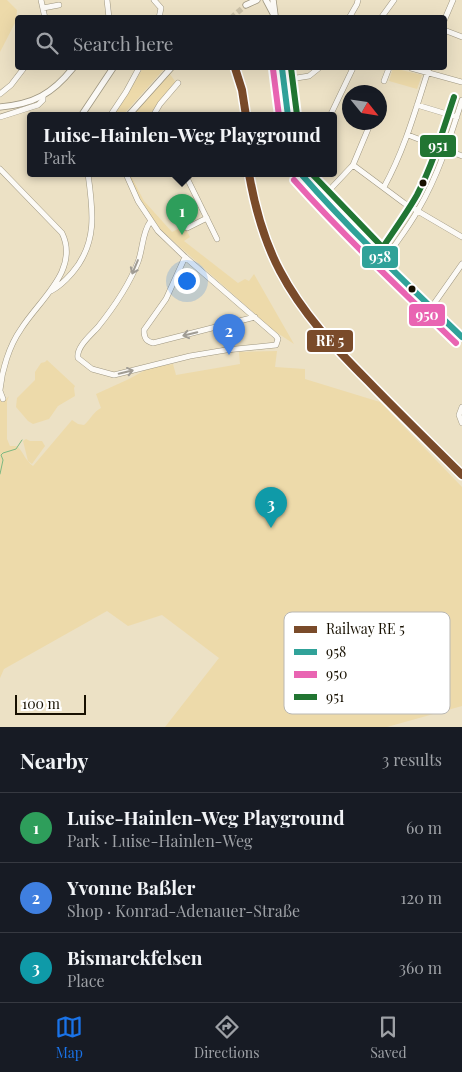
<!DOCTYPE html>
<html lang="en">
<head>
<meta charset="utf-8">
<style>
  :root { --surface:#171b24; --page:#20242c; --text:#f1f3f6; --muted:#9ea1a6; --line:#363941; --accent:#1a73e8 }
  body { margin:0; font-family:"Playfair Display",serif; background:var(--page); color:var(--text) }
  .compass { position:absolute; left:342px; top:85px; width:45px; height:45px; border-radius:50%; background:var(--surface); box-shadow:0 5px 20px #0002; rotate:120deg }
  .scale { position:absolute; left:15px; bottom:12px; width:71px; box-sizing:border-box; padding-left:5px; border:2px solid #171001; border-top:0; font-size:14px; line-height:18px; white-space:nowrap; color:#171001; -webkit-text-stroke:4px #fff; paint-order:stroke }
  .you { position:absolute; left:186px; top:280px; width:18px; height:18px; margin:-12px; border:4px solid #fff; border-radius:50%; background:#1a73e8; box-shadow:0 0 0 8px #1a73e833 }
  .badge { display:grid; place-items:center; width:32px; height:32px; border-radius:50%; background:var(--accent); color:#fff; font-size:16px; font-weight:700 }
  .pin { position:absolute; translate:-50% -41px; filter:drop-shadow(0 1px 2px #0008) }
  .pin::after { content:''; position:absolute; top:26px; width:18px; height:15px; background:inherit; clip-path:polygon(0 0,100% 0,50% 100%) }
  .popup { position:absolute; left:27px; top:112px; width:310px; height:65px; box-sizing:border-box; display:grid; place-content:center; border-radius:5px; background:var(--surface); filter:drop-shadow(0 1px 4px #0005); font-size:16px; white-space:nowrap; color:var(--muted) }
  .popup b { font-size:19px; color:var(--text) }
  .popup::after { content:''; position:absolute; left:50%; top:100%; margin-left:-10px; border:10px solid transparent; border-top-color:var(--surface) }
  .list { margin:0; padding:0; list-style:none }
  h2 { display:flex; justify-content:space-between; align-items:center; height:65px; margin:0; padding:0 20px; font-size:21px }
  h2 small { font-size:16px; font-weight:400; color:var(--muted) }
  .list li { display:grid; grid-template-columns:32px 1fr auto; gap:15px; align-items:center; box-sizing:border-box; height:70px; padding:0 20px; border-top:1px solid var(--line) }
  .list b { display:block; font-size:19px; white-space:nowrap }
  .list p { margin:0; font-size:16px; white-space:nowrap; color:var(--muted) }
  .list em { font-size:16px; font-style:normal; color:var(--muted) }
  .icon { flex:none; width:28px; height:28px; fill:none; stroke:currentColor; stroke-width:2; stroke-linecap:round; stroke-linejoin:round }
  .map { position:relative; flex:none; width:462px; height:727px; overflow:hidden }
  .search { position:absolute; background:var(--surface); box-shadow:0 5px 20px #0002; left:15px; right:15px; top:15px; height:55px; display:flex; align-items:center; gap:12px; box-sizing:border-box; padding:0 18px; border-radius:5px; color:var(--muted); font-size:19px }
  .sheet { height:275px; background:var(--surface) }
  nav { display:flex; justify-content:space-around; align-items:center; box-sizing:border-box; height:70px; border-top:1px solid var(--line); background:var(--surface); font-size:14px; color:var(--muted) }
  nav a { display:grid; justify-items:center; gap:2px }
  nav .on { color:var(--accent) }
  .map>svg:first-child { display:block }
  .green { fill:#eddaaa }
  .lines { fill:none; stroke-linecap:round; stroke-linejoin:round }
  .stream { stroke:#7db881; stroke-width:1 }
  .tertiary-tunnel { stroke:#ccc2a8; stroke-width:5.5; stroke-dasharray:5.5 3; stroke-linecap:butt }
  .minor-casing { stroke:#9f9781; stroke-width:6 }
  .tertiary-casing { stroke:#9f9781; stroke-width:7 }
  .minor { stroke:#fcfaf6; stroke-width:5 }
  .tertiary { stroke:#fcfaf6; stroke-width:5.5 }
  .bus-1-casing { stroke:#fff; stroke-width:10 }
  .bus-2-casing { stroke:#fff; stroke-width:10 }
  .bus-3-casing { stroke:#fff; stroke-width:10 }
  .bus-1 { stroke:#30a299; stroke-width:6 }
  .bus-2 { stroke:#e964b2; stroke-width:6 }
  .bus-3 { stroke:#217532; stroke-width:6 }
  .rail-1-casing { stroke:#fff; stroke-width:11 }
  .rail-1 { stroke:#7a4b2a; stroke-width:8 }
  .oneway { stroke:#a09c94 }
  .bus-dot { fill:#171001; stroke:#fff; stroke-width:2 }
  .key { fill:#fff; stroke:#b9b7b3; stroke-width:1 }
  .key-label { font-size:14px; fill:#171001 }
  .line-badge { stroke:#fff; stroke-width:2 }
  .badge-label { font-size:14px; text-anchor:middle; font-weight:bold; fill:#fff }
</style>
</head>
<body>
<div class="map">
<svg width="462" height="727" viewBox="0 0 462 727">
  <rect width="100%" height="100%" fill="#ece1c5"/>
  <path class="green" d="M0 0H7L17 10 16 21 0 52Z
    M143 68H165L122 116H114Z
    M393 68 422 75 417 89 389 81Z
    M169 73 175 81 174 84 150 116H132Z
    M128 174H130L144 201 172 232 184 226 190 237 184 241 238 283 245 279 249 281 254 274 294 344 273 330 161 230 144 207Z
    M277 351 275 367 305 369V379L380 402 462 487V706L387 727H165L219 658 162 615 128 626 107 611 4 669 0 678V399H6L9 396 7 401V439L10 446H17C24 453 25 460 33 466L72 420 78 424 84 425C90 420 94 411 101 408L96 394 129 379 149 368 173 364 176 375 240 364 239 352Z
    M47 360 75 386 74 388 75 396 58 406 49 419 33 424 28 421 16 407 17 398 35 380V372L41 363 45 362Z
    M26 439 30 441H42L45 446 32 464 28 461 23 441Z"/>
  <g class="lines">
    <path class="stream" d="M0 474 3 460 1 455 3 453 16 449 22 440"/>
    <path class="tertiary-tunnel" d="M231 18 246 5"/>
    <defs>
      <path id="minor" d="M41 0 45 18
        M107 0 109 18
        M154 0 161 8 159 18
        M43 8 59 5
        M349 18 357 4 358 0
        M381 18 394 0
        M444 21 453 0
        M444 30 462 37
        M411 68 462 82
        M284 80 309 76 319 68
        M384 81 389 68
        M0 94 11 85 24 68
        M417 105 457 117
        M110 116 126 92 139 68
        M153 116 160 104 178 83
        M330 116 353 68
        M0 117 38 105 43 100V96
        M408 135 462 156
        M353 165 404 203 462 237
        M0 169 62 233C80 270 39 300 21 329 9 346 2 370 0 390
        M126 174 138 201 158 231 185 257 276 336 278 339 276 345 226 350 190 356 114 375 92 369 78 358C76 347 91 335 98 327 114 307 129 285 138 262 143 249 142 233 150 222
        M185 174 217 239
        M384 187C405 149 416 108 429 68
        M322 198 353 165 371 122
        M187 228 207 218
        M185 257 166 299 144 330C144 338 146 341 153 343L255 317
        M384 261C395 244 408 228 418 210 438 176 450 138 462 100
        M51 291C60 286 66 280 72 273 98 243 93 210 88 174
        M431 308 462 264
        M0 391 3 399
        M462 407 459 415 462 423"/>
      <path id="tertiary" d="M266 0 275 17
        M273 0 275 15
        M246 5 257 0
        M282 68 288 116
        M0 107C34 104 52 94 73 68
        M81 116 113 68
        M128 116 171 68
        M301 174 322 198 384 261 462 337"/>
    </defs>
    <use href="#minor" class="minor-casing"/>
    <use href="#tertiary" class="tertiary-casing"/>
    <use href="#minor" class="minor"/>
    <use href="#tertiary" class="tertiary"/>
    <defs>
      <path id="bus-1" d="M282 68 288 116
        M301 174C351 231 407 284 462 337"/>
      <path id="bus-2" d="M273 69 279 116
        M294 180C345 237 401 290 456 343"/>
      <path id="bus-3" d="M291 68 297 115
        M312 174 390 255
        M377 256C390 236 405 216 417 195 433 164 443 130 454 97"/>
    </defs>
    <use href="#bus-1" class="bus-1-casing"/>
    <use href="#bus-2" class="bus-2-casing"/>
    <use href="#bus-3" class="bus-3-casing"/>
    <use href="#bus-1" class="bus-1"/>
    <use href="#bus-2" class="bus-2"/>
    <use href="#bus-3" class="bus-3"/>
    <defs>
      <path id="rail-1" d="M235 68 242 90 246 116
        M249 174C255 208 264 241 280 271 302 313 335 348 368 381 399 413 431 444 462 475"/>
    </defs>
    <use href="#rail-1" class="rail-1-casing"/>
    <use href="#rail-1" class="rail-1"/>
  </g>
  <defs><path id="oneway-shaft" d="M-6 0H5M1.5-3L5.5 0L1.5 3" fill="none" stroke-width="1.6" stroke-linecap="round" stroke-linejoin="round" transform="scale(1.25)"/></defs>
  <g class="oneway">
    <use href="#oneway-shaft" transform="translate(135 267) rotate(113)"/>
    <use href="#oneway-shaft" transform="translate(190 334) rotate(166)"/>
    <use href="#oneway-shaft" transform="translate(126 372) rotate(-13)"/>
  </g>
  <g class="bus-dot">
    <circle cx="423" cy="183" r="4.5"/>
    <circle cx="412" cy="289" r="4.5"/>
  </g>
  <rect x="284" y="612" width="166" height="102" rx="8" class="key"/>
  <rect x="294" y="626" width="23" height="7" fill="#7a4b2a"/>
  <rect x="294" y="649" width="23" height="6" fill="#30a299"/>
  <rect x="294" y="671" width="23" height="7" fill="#e964b2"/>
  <rect x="294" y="694" width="23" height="6" fill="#217532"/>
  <g class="key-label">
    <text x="326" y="634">Railway RE 5</text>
    <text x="326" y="657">958</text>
    <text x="326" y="679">950</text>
    <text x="326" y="702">951</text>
  </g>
  <g class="line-badge">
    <rect x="419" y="134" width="38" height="24" rx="5" fill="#217532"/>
    <rect x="361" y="245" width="38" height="24" rx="5" fill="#30a299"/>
    <rect x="408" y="303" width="38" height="24" rx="5" fill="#e964b2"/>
    <rect x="306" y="329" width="48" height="24" rx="5" fill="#7a4b2a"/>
  </g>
  <g class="badge-label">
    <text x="438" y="151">951</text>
    <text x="380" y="262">958</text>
    <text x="427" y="320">950</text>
    <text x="330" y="346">RE 5</text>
  </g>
</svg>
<svg class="compass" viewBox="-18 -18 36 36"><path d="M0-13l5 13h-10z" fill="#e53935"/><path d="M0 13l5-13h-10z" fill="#9ea1a6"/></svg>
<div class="scale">100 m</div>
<div class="you"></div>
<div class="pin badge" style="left:182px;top:235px;background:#2e9e5b">1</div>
<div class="popup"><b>Luise-Hainlen-Weg Playground</b>Park</div>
<div class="pin badge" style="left:229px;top:355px;background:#3f7fe0">2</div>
<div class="pin badge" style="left:271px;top:528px;background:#0f9aa8">3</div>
<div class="search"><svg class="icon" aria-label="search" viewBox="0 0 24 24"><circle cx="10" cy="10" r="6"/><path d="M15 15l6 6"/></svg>Search here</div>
</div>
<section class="sheet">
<h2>Nearby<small>3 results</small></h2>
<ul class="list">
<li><span class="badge" style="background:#2e9e5b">1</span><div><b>Luise-Hainlen-Weg Playground</b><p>Park · Luise-Hainlen-Weg</p></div><em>60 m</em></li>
<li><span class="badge" style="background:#3f7fe0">2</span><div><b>Yvonne Baßler</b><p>Shop · Konrad-Adenauer-Straße</p></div><em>120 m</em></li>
<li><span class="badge" style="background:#0f9aa8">3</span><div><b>Bismarckfelsen</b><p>Place</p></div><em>360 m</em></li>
</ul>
</section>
<nav>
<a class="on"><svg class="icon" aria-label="map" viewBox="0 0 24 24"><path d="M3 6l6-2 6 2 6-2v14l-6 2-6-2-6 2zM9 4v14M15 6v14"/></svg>Map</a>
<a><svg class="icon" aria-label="directions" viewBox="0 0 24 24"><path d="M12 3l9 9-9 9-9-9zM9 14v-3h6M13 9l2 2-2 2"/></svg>Directions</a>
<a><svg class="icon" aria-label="saved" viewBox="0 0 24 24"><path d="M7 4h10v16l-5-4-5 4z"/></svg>Saved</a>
</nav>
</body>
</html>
